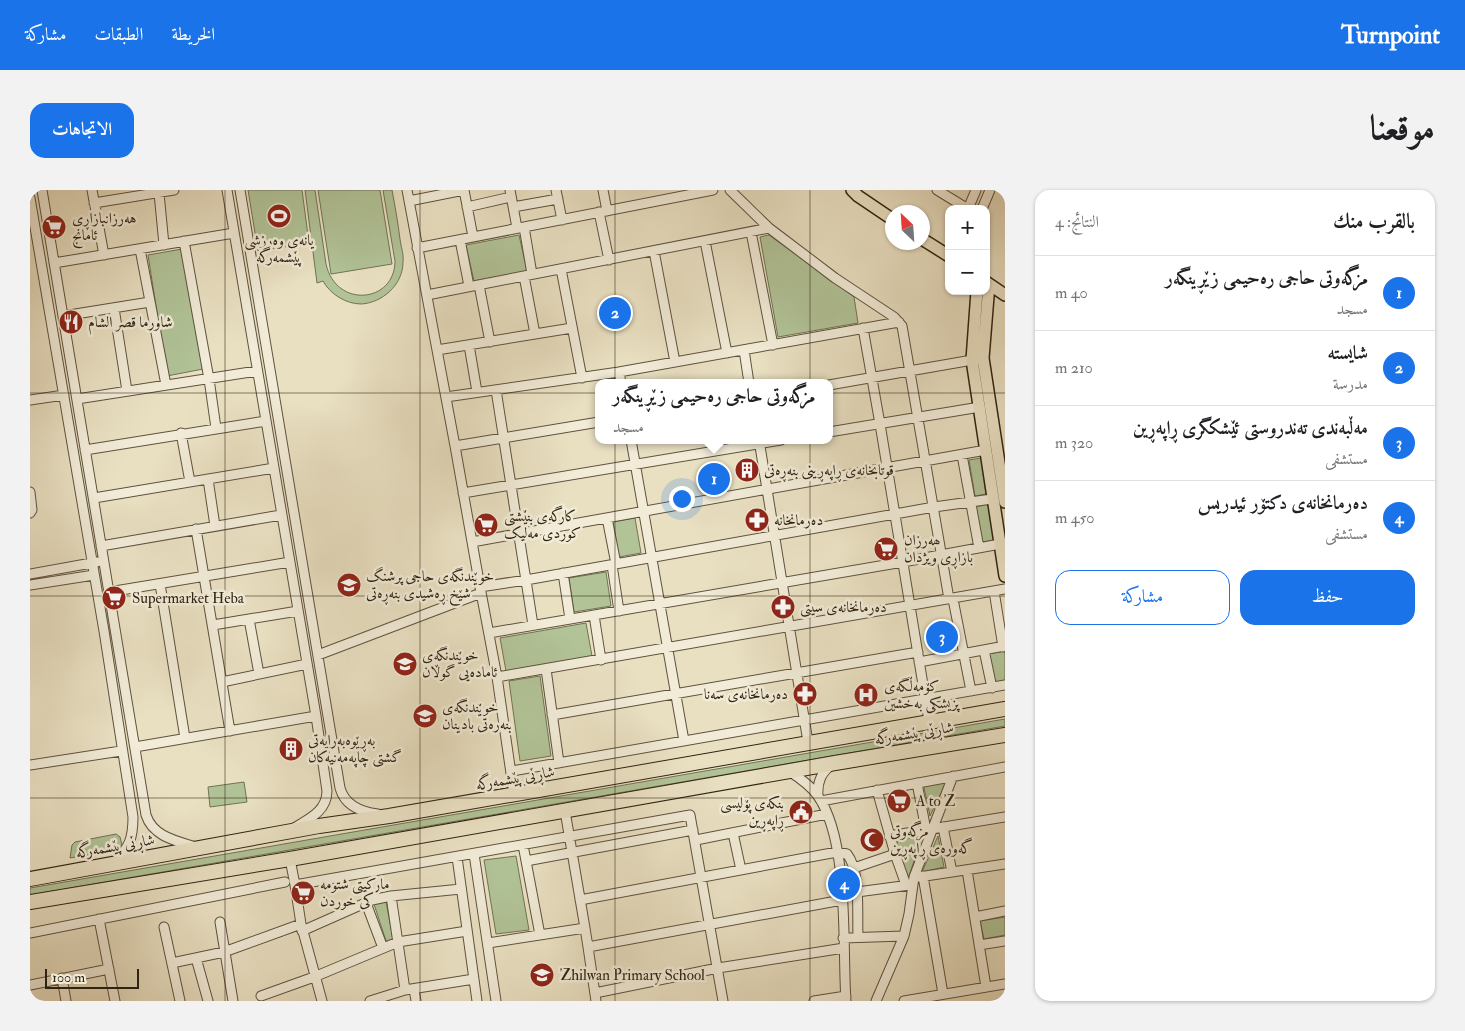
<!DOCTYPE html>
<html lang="ar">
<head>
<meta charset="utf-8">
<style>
  :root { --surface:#fff; --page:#f2f2f2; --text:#202124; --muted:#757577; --line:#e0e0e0; --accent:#1a73e8 }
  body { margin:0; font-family:"IM FELL Double Pica",Amiri,serif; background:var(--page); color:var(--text); direction:rtl }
  .controls { position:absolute; right:15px; top:15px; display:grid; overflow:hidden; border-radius:10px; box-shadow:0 1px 4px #0004 }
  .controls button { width:45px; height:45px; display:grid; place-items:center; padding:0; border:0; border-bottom:1px solid var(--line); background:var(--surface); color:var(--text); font:25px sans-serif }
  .compass { position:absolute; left:855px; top:15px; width:45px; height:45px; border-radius:50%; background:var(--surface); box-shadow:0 1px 4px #0004; rotate:335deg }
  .scale { position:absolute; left:15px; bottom:12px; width:94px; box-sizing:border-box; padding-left:5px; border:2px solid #2f2312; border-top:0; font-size:14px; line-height:18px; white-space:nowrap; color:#2f2312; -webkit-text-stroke:4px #f1ebd7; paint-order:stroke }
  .you { position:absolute; left:651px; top:308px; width:18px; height:18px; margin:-12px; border:4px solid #fff; border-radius:50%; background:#1a73e8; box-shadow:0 0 0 8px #1a73e833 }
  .badge { display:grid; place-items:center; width:32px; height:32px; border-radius:50%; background:var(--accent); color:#fff; font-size:16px; font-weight:700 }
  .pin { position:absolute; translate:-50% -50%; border:2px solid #fff; box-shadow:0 1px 5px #0006 }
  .popup { position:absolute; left:565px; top:189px; width:238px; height:65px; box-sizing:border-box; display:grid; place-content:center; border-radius:10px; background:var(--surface); filter:drop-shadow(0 1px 4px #0005); font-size:16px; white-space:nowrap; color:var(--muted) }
  .popup b { font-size:19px; color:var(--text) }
  .popup::after { content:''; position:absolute; left:50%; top:100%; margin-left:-10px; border:10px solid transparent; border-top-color:var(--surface) }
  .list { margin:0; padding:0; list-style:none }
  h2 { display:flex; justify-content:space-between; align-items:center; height:65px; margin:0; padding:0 20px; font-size:21px }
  h2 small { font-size:16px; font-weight:400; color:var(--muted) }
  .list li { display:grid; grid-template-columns:32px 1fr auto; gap:15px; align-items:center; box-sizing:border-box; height:75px; padding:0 20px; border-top:1px solid var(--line) }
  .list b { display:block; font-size:19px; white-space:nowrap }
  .list p { margin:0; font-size:16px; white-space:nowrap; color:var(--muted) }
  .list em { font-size:16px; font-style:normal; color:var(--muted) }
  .actions { display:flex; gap:10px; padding:15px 20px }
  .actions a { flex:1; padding:11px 0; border:1px solid var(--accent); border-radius:15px; text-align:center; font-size:18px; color:var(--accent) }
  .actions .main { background:var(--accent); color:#fff }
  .map { position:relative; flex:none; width:975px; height:811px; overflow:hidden; direction:ltr; border-radius:15px }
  header { display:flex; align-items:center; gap:30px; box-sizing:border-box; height:70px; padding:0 25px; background:var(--accent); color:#fff }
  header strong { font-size:24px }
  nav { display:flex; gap:28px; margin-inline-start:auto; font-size:18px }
  .intro { display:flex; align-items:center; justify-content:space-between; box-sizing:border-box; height:120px; padding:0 30px }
  h1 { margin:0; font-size:35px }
  .button { padding:12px 22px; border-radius:15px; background:var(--accent); color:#fff; font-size:18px; font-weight:700 }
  main { display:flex; gap:30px; padding:0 30px }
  aside { flex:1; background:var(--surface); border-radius:15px; box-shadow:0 1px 4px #0004 }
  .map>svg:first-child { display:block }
  .green { fill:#b1c397; stroke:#707354 }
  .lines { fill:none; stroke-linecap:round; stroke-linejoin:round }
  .minor-casing { stroke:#5e523e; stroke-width:11 }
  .major-casing { stroke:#2f2312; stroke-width:14 }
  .highway-casing { stroke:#2f2312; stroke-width:16 }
  .minor { stroke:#f1ebd7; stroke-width:9 }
  .major { stroke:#e9e0c2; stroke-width:11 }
  .highway { stroke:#e9e0c2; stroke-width:14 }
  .grid { fill:none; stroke:#2f2312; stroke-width:1; stroke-opacity:0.55 }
  .labels { text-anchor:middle; stroke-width:5; stroke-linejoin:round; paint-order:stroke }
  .poi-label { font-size:15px; fill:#2f2312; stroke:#f1ebd7; text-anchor:start }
  .street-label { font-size:15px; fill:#2f2312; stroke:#f1ebd7 }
</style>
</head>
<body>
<header>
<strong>Turnpoint</strong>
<nav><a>الخريطة</a><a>الطبقات</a><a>مشاركة</a></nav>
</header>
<div class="intro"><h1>موقعنا</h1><a class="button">الاتجاهات</a></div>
<main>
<aside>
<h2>بالقرب منك<small>النتائج: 4</small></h2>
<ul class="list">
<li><span class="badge">1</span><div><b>مزگەوتی حاجی رەحیمی زێڕینگەر</b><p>مسجد</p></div><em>40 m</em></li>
<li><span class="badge">2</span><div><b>شایستە</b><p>مدرسة</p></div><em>210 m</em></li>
<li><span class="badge">3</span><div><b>مەڵبەندی تەندروستی ئێشکگری ڕاپەڕین</b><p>مستشفى</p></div><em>320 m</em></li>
<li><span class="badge">4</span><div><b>دەرمانخانەی دکتۆر ئیدریس</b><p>مستشفى</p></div><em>450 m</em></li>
</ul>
<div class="actions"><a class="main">حفظ</a><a>مشاركة</a></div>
</aside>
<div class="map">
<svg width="975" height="811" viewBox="0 0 975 811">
  <rect width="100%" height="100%" fill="#e9e0c2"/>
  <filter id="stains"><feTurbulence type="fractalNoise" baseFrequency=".004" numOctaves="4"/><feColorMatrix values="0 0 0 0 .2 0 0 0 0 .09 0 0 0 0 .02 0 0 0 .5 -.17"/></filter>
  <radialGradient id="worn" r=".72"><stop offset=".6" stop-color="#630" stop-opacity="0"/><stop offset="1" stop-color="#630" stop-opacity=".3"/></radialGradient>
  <path class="green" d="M218 0H272L279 53 228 61Z
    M275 0H285L296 74C306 119 365 113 365 71L353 0H362C365 16 368 33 370 49 371 57 374 65 373 72 373 95 352 113 331 114 316 114 300 104 293 91L287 93Z
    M288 0H350L362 74 301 84Z
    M489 45 497 81 444 91 436 55Z
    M739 45 824 107 828 133 748 147 730 47Z
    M152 59 173 179 137 186 118 65Z
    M951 268 956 304 945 306 939 270Z
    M958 314 964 350 952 352 946 317Z
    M605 328 611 363 589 367 583 332Z
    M576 382 581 416 544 422 539 388Z
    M556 433 562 466 476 481 470 448Z
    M975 461V492L963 494 959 464Z
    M510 486 521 566 490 571 479 491Z
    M975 529V536L0 705V698Z
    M917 591 900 626 893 593Z
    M214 592 217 612 180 617 178 597Z
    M86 644 90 647 93 659 40 668 42 655 45 652Z
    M893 644 878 689 863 649Z
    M908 646 914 677 892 682Z
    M486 666 499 740 466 744 454 670Z
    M356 712 363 749 356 751 344 714Z
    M975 727V745L954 749 950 731Z"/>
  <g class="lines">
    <defs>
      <path id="minor" d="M12 0 116 625C123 647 147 651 166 657
        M62 0 74 65
        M197 0 286 526 297 601C297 621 279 629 264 638
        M210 0 310 598C315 616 331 622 348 624
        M377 0 425 256 450 397 467 487 484 604
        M434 0 443 47
        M480 0 487 38
        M526 0 532 30
        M573 0 577 21
        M700 0 739 38 805 88 864 127 872 136 919 409
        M907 0 938 19
        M129 3 134 55
        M0 8 74 441 103 627C103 650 99 657 84 673
        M379 11 434 0
        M64 13 144 0
        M437 17 481 7
        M483 17 528 9
        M938 19 946 0
        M952 19 960 0
        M569 22 579 70
        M494 37 502 84
        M721 42 743 155
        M430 50 439 96
        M154 51 179 189 186 238
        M675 51 697 163
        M387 58 683 0
        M110 59 136 195
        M624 61 645 172
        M24 73 204 43
        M531 79 552 188
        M494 86 505 144
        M449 95 460 152
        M397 105 739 38
        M84 118 97 201
        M33 126 120 112
        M833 138 850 234 899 531
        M439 155 447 202
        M407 160 542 138
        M714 160 719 193
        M589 182 591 193
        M799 195 948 169
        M466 200 503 435
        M416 207 589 182 869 132
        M47 209 227 181
        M0 210 34 205
        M799 242 950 217
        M151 243 160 292
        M601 250 654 551
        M729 250 778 552
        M425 256 569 232
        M55 260 236 231
        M932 265 949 358
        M178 289 185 336
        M0 302 2 320 0 323
        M433 303 751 250
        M64 308 244 278
        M577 328 586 374
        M166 339 200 541
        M442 352 956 260
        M71 356 251 325
        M582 375 589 421
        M533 383 540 429
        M0 384 67 372
        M130 394 155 548
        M0 395 64 385
        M450 397 496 390 904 317 962 309
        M964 401 973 457
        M79 402 260 372
        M923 409 941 501
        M564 425 571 470
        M219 429 229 484
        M183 435 268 421
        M459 443 873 372 970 354
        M954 460 962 498
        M288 465 451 403
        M889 472 975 456
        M516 479 529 573
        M467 487 975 399
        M192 492 277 474
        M522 525 888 462
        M105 557 286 526
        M0 575 91 561
        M482 581 975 495
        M759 581C770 588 781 596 788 606 820 653 812 755 816 811
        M887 593 896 640
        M847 600 865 664 876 695
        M788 606C787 592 791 582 803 574
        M791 611 975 577
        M535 621 555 738
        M913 637 922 682
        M703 643 711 680
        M859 646 975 627
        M666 650 797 624
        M493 655 510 745
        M444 664 466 811
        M427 667 447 811
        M260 669 265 695 660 625 693 811
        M496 671 663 640
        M824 678 865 664
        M937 680 956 797
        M893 686 913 804
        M889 687 975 674
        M265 695 271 734 292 811
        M827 702 880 695
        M361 706 375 800
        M550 710 807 662 817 664C831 681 827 725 828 747
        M336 713 353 758
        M945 727 975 721
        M69 729 85 811
        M190 732 203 811
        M134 737 150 811
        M272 741 342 710 361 706 431 699
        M0 743 255 692
        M813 748 874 746
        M458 753 555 738 558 757 812 710
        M949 755 975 751
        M558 757 566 811
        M166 768 178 811
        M142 773 194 762 271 734
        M32 788 36 811
        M0 795 79 779
        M384 799 386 811
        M565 803 688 778 814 758
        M231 806 284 787 368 752 437 741
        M340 811 375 800 444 789
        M784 811 816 806
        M846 811 874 746 879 724 884 687 923 586
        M874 811 975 794"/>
      <path id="major" d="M822 0 828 6 862 29
        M892 49 919 66
        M956 92 975 105
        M959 94 953 168 975 312
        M947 101 942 170 975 386"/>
      <path id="highway" d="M0 689 289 636 359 626 975 519
        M0 712 260 669 805 573 975 545"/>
    </defs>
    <use href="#minor" class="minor-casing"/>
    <use href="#major" class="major-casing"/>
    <use href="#highway" class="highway-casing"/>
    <use href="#minor" class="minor"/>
    <use href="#major" class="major"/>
    <use href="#highway" class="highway"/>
  </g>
  <path class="grid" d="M195 0V811M390 0V811M585 0V811M780 0V811M0 203H975M0 406H975M0 608H975"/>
  <defs>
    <symbol id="stadium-disc" viewBox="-11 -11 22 22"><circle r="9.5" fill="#8f2418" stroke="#f1ebd7"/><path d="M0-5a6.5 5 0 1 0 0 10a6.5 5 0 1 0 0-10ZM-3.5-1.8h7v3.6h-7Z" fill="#fff"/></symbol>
    <symbol id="supermarket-disc" viewBox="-11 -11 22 22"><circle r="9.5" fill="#8f2418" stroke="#f1ebd7"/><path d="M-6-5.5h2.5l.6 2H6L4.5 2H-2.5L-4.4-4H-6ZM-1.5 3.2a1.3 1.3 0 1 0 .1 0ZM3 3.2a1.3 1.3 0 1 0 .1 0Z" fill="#fff"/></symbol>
    <symbol id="restaurant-disc" viewBox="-11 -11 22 22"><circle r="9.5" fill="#8f2418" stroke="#f1ebd7"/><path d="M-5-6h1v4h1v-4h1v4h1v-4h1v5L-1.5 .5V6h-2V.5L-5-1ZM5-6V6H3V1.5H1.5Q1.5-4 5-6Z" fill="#fff"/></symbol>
    <symbol id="building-disc" viewBox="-11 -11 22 22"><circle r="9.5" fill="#8f2418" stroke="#f1ebd7"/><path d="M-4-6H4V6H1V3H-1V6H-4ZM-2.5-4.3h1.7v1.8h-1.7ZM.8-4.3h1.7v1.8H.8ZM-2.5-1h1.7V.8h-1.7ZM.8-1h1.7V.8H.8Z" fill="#fff"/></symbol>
    <symbol id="pharmacy-disc" viewBox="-11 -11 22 22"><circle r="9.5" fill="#8f2418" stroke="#f1ebd7"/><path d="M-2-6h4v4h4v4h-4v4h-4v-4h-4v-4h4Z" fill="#fff"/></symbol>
    <symbol id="school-disc" viewBox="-11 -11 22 22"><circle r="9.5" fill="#8f2418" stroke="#f1ebd7"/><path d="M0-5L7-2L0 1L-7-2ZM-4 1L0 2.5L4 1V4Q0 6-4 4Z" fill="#fff"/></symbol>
    <symbol id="hospital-disc" viewBox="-11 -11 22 22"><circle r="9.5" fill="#8f2418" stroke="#f1ebd7"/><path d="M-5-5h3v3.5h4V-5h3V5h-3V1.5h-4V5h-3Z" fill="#fff"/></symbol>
    <symbol id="civic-disc" viewBox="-11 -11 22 22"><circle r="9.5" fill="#8f2418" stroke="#f1ebd7"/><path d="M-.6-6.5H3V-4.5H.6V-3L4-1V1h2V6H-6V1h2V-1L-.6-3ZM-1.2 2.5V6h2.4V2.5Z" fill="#fff"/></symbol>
    <symbol id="mosque-disc" viewBox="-11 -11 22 22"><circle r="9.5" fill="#8f2418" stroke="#f1ebd7"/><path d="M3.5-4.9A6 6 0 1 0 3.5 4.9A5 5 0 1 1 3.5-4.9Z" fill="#fff"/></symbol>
  </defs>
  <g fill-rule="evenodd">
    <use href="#stadium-disc" x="235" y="12" width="28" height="28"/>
    <use href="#supermarket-disc" x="10" y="23" width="28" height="28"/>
    <use href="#restaurant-disc" x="27" y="118" width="28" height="28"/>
    <use href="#building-disc" x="703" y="266" width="28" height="28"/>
    <use href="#pharmacy-disc" x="713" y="316" width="28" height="28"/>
    <use href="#supermarket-disc" x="442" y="321" width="28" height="28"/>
    <use href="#supermarket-disc" x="842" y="345" width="28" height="28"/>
    <use href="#school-disc" x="305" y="381" width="28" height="28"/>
    <use href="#supermarket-disc" x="70" y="394" width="28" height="28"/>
    <use href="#pharmacy-disc" x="739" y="403" width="28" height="28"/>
    <use href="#school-disc" x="361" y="460" width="28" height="28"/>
    <use href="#pharmacy-disc" x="761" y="490" width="28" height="28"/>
    <use href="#hospital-disc" x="822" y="491" width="28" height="28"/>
    <use href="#school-disc" x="381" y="512" width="28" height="28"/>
    <use href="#building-disc" x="247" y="545" width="28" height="28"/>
    <use href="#supermarket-disc" x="855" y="597" width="28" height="28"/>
    <use href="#civic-disc" x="757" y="608" width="28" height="28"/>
    <use href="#mosque-disc" x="828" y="636" width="28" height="28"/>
    <use href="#supermarket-disc" x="259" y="689" width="28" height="28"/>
    <use href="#school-disc" x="498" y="771" width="28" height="28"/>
  </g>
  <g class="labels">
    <g class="poi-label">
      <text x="42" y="33">هەرزانبازاڕی<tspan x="42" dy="17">ئامانج</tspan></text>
      <text x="249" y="55" text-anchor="middle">یانەی وەرزشی<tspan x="249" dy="17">پێشمەرگە</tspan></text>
      <text x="58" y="137">شاورما قصر الشام</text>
      <text x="734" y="285">قوتابخانەی ڕاپەڕینی بنەڕەتی</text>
      <text x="474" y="331">کارگەی بنێشتی<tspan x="474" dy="17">کوردی مەلیک</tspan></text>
      <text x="744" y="335">دەرمانخانە</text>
      <text x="874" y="355">ھەرزان<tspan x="874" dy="17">بازاڕی ویژدان</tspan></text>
      <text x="336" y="391">خوێندنگەی حاجی پرشنگ<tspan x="336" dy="17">شێخ ڕەشیدی بنەڕەتی</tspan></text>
      <text x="102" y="413">Supermarket Heba</text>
      <text x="770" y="422">دەرمانخانەی سیتی</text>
      <text x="392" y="470">خوێندنگەی<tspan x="392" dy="17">ئامادەیی گوڵان</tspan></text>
      <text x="854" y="501">کۆمەڵگەی<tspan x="854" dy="17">پزیشکی بەخشین</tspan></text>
      <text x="758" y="509" text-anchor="end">دەرمانخانەی سەنا</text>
      <text x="412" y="522">خوێندنگەی<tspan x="412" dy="17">بنەرەتی بادینان</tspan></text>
      <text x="278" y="555">بەڕێوەبەرایەتی<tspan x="278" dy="17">گشتی چاپەمەنیەکان</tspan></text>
      <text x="886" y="616">A to Z</text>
      <text x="754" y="618" text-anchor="end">بنکەی پۆلیسی<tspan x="754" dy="17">ڕاپەڕین</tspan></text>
      <text x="860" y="646">مزگەوتی<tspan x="860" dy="17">گەورەی ڕاپەڕین</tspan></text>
      <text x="290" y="699">مارکیتی شتومه<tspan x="290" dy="17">کی خوردن</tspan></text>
      <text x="530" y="790">Zhilwan Primary School</text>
    </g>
    <g class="street-label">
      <text transform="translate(884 543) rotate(-9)" y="5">شاڕێی پێشمەرگە</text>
      <text transform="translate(485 588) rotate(-10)" y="5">شاڕێی پێشمەرگە</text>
      <text transform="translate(85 656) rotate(-10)" y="5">شاڕێی پێشمەرگە</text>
    </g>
  </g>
  <rect width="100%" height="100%" filter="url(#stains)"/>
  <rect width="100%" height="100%" fill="url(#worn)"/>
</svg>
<div class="controls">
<button>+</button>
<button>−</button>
</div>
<svg class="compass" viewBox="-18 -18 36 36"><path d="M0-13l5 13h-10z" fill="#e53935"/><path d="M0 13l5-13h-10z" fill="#757577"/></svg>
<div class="scale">100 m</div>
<div class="you"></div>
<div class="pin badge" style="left:684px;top:289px">1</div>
<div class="popup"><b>مزگەوتی حاجی رەحیمی زێڕینگەر</b>مسجد</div>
<div class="pin badge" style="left:585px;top:123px">2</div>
<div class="pin badge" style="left:912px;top:447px">3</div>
<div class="pin badge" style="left:814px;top:694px">4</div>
</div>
</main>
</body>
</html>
